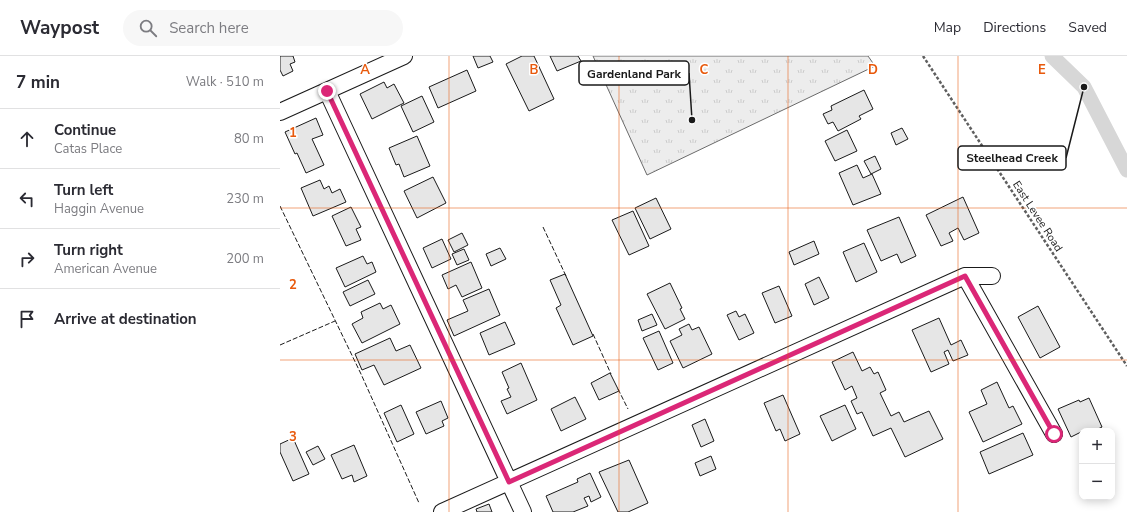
<!DOCTYPE html>
<html lang="en">
<head>
<meta charset="utf-8">
<style>
  :root { --surface:#fff; --page:#f7f7f7; --text:#2b2b33; --muted:#7c7c81; --line:#e1e1e2 }
  body { margin:0; font-family:"Nunito Sans",sans-serif; background:var(--page); color:var(--text) }
  .controls { position:absolute; right:12px; bottom:12px; display:grid; overflow:hidden; border-radius:8px; box-shadow:0 2px 10px #0003 }
  .controls button { width:36px; height:36px; display:grid; place-items:center; padding:0; border:0; border-bottom:1px solid var(--line); background:var(--surface); color:var(--text); font:20px sans-serif }
  .stop { position:absolute; width:12px; height:12px; margin:-9px; border:3px solid #db2777; border-radius:50%; background:#fff }
  .stop.end { background:#db2777; border-color:#fff; box-shadow:0 1px 4px #0008 }
  .list { margin:0; padding:0; list-style:none }
  h2 { display:flex; justify-content:space-between; align-items:center; height:52px; margin:0; padding:0 16px; font-size:17px }
  h2 small { font-size:13px; font-weight:400; color:var(--muted) }
  .list li { display:grid; grid-template-columns:26px 1fr auto; gap:12px; align-items:center; box-sizing:border-box; height:60px; padding:0 16px; border-top:1px solid var(--line) }
  .list b { display:block; font-size:15px; white-space:nowrap }
  .list p { margin:0; font-size:13px; white-space:nowrap; color:var(--muted) }
  .list em { font-size:13px; font-style:normal; color:var(--muted) }
  .icon { flex:none; width:22px; height:22px; fill:none; stroke:currentColor; stroke-width:2; stroke-linecap:round; stroke-linejoin:round }
  .map { position:relative; flex:none; width:847px; height:456px; overflow:hidden }
  header { display:flex; align-items:center; gap:24px; box-sizing:border-box; height:56px; padding:0 20px; background:var(--surface); border-bottom:1px solid var(--line) }
  header strong { font-size:19px }
  nav { display:flex; gap:22px; margin-inline-start:auto; font-size:14px }
  .search { width:280px; height:36px; background:var(--page); display:flex; align-items:center; gap:10px; box-sizing:border-box; padding:0 14px; border-radius:22px; color:var(--muted); font-size:15px }
  main { display:flex }
  aside { flex:1; background:var(--surface) }
  .map>svg:first-child { display:block }
  .park { fill:url(#park-tufts); stroke:#6a6a6a }
  .lines { fill:none; stroke-linecap:round; stroke-linejoin:round }
  .canal { stroke:#d7d7d7; stroke-width:15 }
  .building { fill:#e6e6e6; stroke:#1a1a1a }
  .minor-casing { stroke:#1a1a1a; stroke-width:18 }
  .path { stroke:#5f5f5f; stroke-width:2.5; stroke-dasharray:3 2; stroke-linecap:butt }
  .minor { stroke:#fff; stroke-width:16 }
  .fence { stroke:#1a1a1a; stroke-width:1; stroke-dasharray:5 2; stroke-linecap:butt }
  .route { stroke:#db2777; stroke-width:5 }
  .grid { fill:none; stroke:#e8590c; stroke-width:1; stroke-opacity:0.55 }
  .labels { text-anchor:middle; stroke-width:3; stroke-linejoin:round; paint-order:stroke }
  .street-label { font-size:11px; fill:#1a1a1a; stroke:#fff }
  .grid-label { font-size:13px; text-anchor:middle; font-weight:bold; fill:#e8590c; stroke:#fff; stroke-width:3; stroke-linejoin:round; paint-order:stroke }
  .leader { fill:none; stroke:#1a1a1a; stroke-width:1.5 }
  .callout-dot { fill:#1a1a1a; stroke:#fff; stroke-width:1.5 }
  .callout { fill:#fff; stroke:#1a1a1a; stroke-width:1.5 }
  .callout-label { font-size:12px; text-anchor:middle; font-weight:bold; fill:#1a1a1a }
</style>
</head>
<body>
<header>
<strong>Waypost</strong>
<div class="search"><svg class="icon" aria-label="search" viewBox="0 0 24 24"><circle cx="10" cy="10" r="6"/><path d="M15 15l6 6"/></svg>Search here</div>
<nav><a>Map</a><a>Directions</a><a>Saved</a></nav>
</header>
<main>
<aside>
<h2>7 min<small>Walk · 510 m</small></h2>
<ul class="list">
<li><svg class="icon" aria-label="ahead" viewBox="0 0 24 24"><path d="M12 20V5M6 11l6-6 6 6"/></svg><div><b>Continue</b><p>Catas Place</p></div><em>80 m</em></li>
<li><svg class="icon" aria-label="left" viewBox="0 0 24 24"><path d="M17 20v-9H6M10 6l-5 5 5 5"/></svg><div><b>Turn left</b><p>Haggin Avenue</p></div><em>230 m</em></li>
<li><svg class="icon" aria-label="right" viewBox="0 0 24 24"><path d="M7 20v-9h11M14 6l5 5-5 5"/></svg><div><b>Turn right</b><p>American Avenue</p></div><em>200 m</em></li>
<li><svg class="icon" aria-label="arrive" viewBox="0 0 24 24"><path d="M6 21V4h12l-3 4 3 4H6"/></svg><div><b>Arrive at destination</b></div></li>
</ul>
</aside>
<div class="map">
<svg width="847" height="456" viewBox="0 0 847 456">
  <defs>
    <pattern id="park-tufts" width="24" height="20" patternUnits="userSpaceOnUse"><rect width="24" height="20" fill="#ededed"/><path d="M3 7l-1-3M5 7V3M7 7l1-3M15 17l-1-3M17 17v-4M19 17l1-3" fill="none" stroke="#cbcbcb"/></pattern>
  </defs>
  <rect width="100%" height="100%" fill="#fff"/>
  <path class="park" d="M313 0H588L595 10 367 119Z"/>
  <g class="lines">
    <path class="canal" d="M772 0 804 31 847 114"/>
  </g>
  <path class="building" d="M0 0H13L15 6 10 8 13 15 3 20 0 14Z
    M193 0H210L213 6 198 12Z
    M242 0H254L274 43 249 55 226 8Z
    M270 0H298L301 5 277 15Z
    M187 14 196 35 158 52 149 31Z
    M104 26 107 32 114 28 124 47 92 63 80 38Z
    M584 34 593 53 579 60 581 63 558 75 553 66 548 68 543 58 552 54 551 50Z
    M142 40 154 66 133 76 121 50Z
    M36 62 43 79 32 83 44 109 26 117 17 97 15 98 5 76Z
    M622 72 628 83 616 89 611 77Z
    M567 74 577 95 555 105 545 85Z
    M137 80 150 110 124 121 119 108 116 109 109 92Z
    M595 100 601 113 591 118 584 105Z
    M577 109 583 122 592 118 601 138 573 149 559 117Z
    M153 121 166 147 137 162 124 135Z
    M40 124 44 133 49 130 52 137 60 133 66 146 33 160 21 132Z
    M683 141 699 177 684 184 678 172 669 177 673 185 661 190 646 159Z
    M376 142 391 173 370 183 355 152Z
    M71 151 81 171 76 173 81 184 66 190 52 160Z
    M353 155 369 190 349 199 332 164Z
    M619 161 636 200 621 207 617 198 601 205 587 174Z
    M182 177 188 189 174 196 168 184Z
    M162 183 171 203 152 212 143 192Z
    M534 185 539 198 514 209 509 196Z
    M584 187 597 216 576 226 563 196Z
    M220 192 226 203 211 210 206 198Z
    M184 193 189 204 177 209 172 198Z
    M83 200 87 208 92 206 96 216 65 231 56 212Z
    M191 206 202 232 182 241 176 229 168 233 162 219Z
    M285 218 313 280 293 289 276 252 281 249 270 224Z
    M539 221 549 242 534 249 525 228Z
    M88 224 95 238 70 250 63 236Z
    M390 227 402 252 400 253 405 263 385 273 367 238Z
    M499 230 512 260 495 267 482 237Z
    M209 233 220 259 174 280 167 264 188 255 183 244Z
    M100 247 103 253 111 249 120 268 82 287 72 268 83 262 81 256Z
    M758 250 780 291 760 302 738 261Z
    M456 255 459 261 465 258 474 277 459 284 447 259Z
    M372 258 377 269 362 275 358 264Z
    M659 262 671 289 681 284 688 299 673 305 668 294 664 296 669 308 651 316 632 274Z
    M225 266 235 288 209 299 200 277Z
    M409 268 412 274 419 271 432 298 403 312 390 285 402 279 399 273Z
    M379 275 393 307 378 314 363 282Z
    M110 282 116 295 130 289 141 312 104 329 94 309 82 314 75 298Z
    M573 296 582 315 590 311 594 318 598 316 606 334 600 337 611 360 619 356 624 366 649 355 663 383 625 401 611 372 593 380 582 356 577 358 571 345 577 342 572 330 565 334 552 306Z
    M241 307 257 344 227 358 221 345 231 341 227 333 229 332 222 316Z
    M330 317 339 335 319 344 311 327Z
    M717 326 729 352 733 350 742 368 703 386 689 356 707 348 701 334Z
    M503 339 520 378 505 385 500 373 496 375 484 347Z
    M295 341 306 363 281 375 271 353Z
    M809 342 822 371 814 375H802V377L801 376 791 381 778 353 799 344 800 346Z
    M161 345 168 362 162 365 164 370 146 378 136 356Z
    M121 349 134 378 117 386 104 357Z
    M565 349 576 373 552 385 540 360Z
    M425 363 434 385 421 391 412 369Z
    M743 377 753 399 709 418 700 396Z
    M13 382 29 418 13 425 0 396V388Z
    M74 389 87 420 74 426 72 419 62 423 51 399Z
    M38 390 45 403 33 409 26 396Z
    M431 400 436 413 420 420 415 407Z
    M349 404 368 447 348 456H338L319 416Z
    M310 417 321 441 311 446 309 440 304 442 308 450 293 456H273L266 440 298 426 297 423Z
    M209 448 212 456H197L196 453Z"/>
  <g class="lines">
    <defs>
      <path id="minor" d="M47 35 243 456
        M0 56 124 0
        M685 220 774 378
        M162 456 685 220H712"/>
    </defs>
    <use href="#minor" class="minor-casing"/>
    <path class="path" d="M643 0 847 310"/>
    <use href="#minor" class="minor"/>
    <path class="fence" d="M0 150 81 318 139 447
      M263 171 286 220
      M313 278 331 318
      M0 289 55 265
      M338 333 348 353"/>
  </g>
  <g class="lines">
    <path class="route" d="M47 35 229 426 685 220 774 378"/>
  </g>
  <path class="grid" d="M169 0V456M339 0V456M508 0V456M678 0V456M0 152H847M0 304H847"/>
  <g class="labels">
    <g class="street-label">
      <text transform="translate(758 160) rotate(57)" y="4">East Levee Road</text>
    </g>
  </g>
  <g class="grid-label">
    <text x="85" y="18">A</text>
    <text x="254" y="18">B</text>
    <text x="424" y="18">C</text>
    <text x="593" y="18">D</text>
    <text x="762" y="18">E</text>
    <text x="13" y="81">1</text>
    <text x="13" y="233">2</text>
    <text x="13" y="385">3</text>
  </g>
  <path class="leader" d="M412 64L409 17M804 31L786 102"/>
  <g class="callout-dot">
    <circle cx="412" cy="64" r="4"/>
    <circle cx="804" cy="31" r="4"/>
  </g>
  <g class="callout">
    <rect x="299" y="5" width="110" height="24" rx="4"/>
    <rect x="678" y="90" width="108" height="24" rx="4"/>
  </g>
  <g class="callout-label">
    <text x="354" y="22">Gardenland Park</text>
    <text x="732" y="106">Steelhead Creek</text>
  </g>
</svg>
<div class="controls">
<button>+</button>
<button>−</button>
</div>
<div class="stop" style="left:774px;top:378px"></div>
<div class="stop end" style="left:47px;top:35px"></div>
</div>
</main>
</body>
</html>
